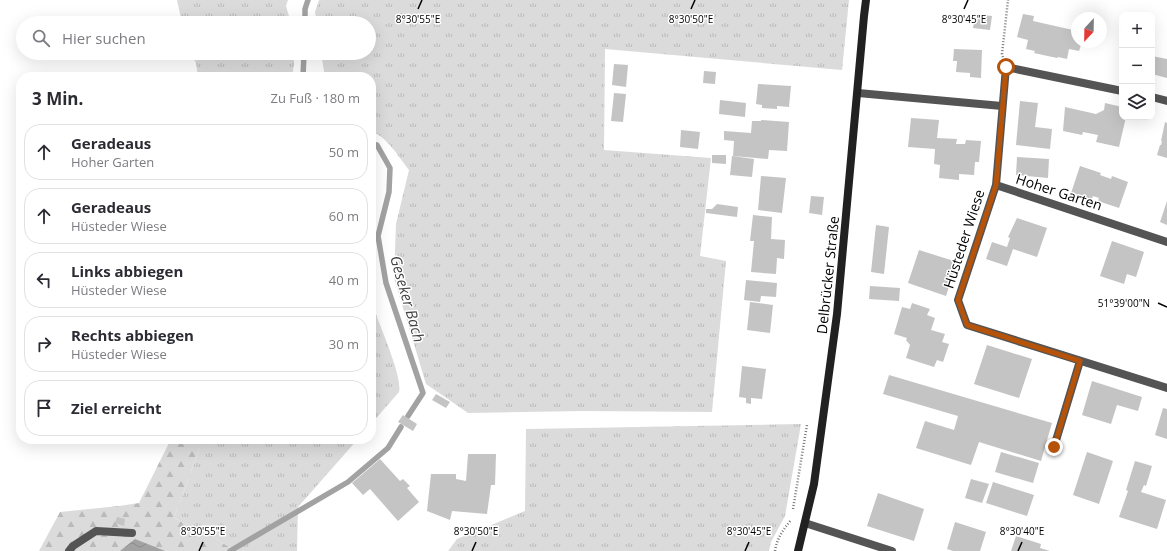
<!DOCTYPE html>
<html lang="de">
<head>
<meta charset="utf-8">
<style>
  :root { --surface:#fff; --page:#f2f2f3; --text:#2b2b33; --muted:#7c7c81; --line:#e1e1e2 }
  body { margin:0; font-family:"Open Sans",sans-serif; background:var(--page); color:var(--text) }
  .controls { position:absolute; right:12px; top:12px; display:grid; overflow:hidden; border-radius:8px; box-shadow:0 4px 16px #0002 }
  .controls button { width:36px; height:36px; display:grid; place-items:center; padding:0; border:0; border-bottom:1px solid var(--line); background:var(--surface); color:var(--text); font:20px sans-serif }
  .compass { position:absolute; left:1071px; top:12px; width:36px; height:36px; border-radius:50%; background:var(--surface); box-shadow:0 4px 16px #0002; rotate:202deg }
  .stop { position:absolute; width:12px; height:12px; margin:-9px; border:3px solid #b45309; border-radius:50%; background:#fff }
  .stop.end { background:#b45309; border-color:#fff; box-shadow:0 1px 4px #0008 }
  .list { margin:0; padding:0; list-style:none }
  h2 { display:flex; justify-content:space-between; align-items:center; height:52px; margin:0; padding:0 16px; font-size:17px }
  h2 small { font-size:13px; font-weight:400; color:var(--muted) }
  .list li { display:grid; grid-template-columns:26px 1fr auto; gap:12px; align-items:center; box-sizing:border-box; height:56px; margin:0 8px 8px; padding:0 8px; border:1px solid var(--line); border-radius:16px }
  .list b { display:block; font-size:15px; white-space:nowrap }
  .list p { margin:0; font-size:13px; white-space:nowrap; color:var(--muted) }
  .list em { font-size:13px; font-style:normal; color:var(--muted) }
  .icon { flex:none; width:22px; height:22px; fill:none; stroke:currentColor; stroke-width:2; stroke-linecap:round; stroke-linejoin:round }
  .map { position:relative; flex:none; width:1167px; height:551px; overflow:hidden }
  .search { position:absolute; background:var(--surface); box-shadow:0 4px 16px #0002; left:16px; top:16px; width:360px; height:44px; display:flex; align-items:center; gap:10px; box-sizing:border-box; padding:0 14px; border-radius:22px; color:var(--muted); font-size:15px }
  .panel { position:absolute; background:var(--surface); box-shadow:0 4px 16px #0002; left:16px; top:72px; width:360px; height:372px; border-radius:16px }
  .map>svg:first-child { display:block }
  .grass { fill:url(#grass-tufts) }
  .forest { fill:url(#forest-firs) }
  .water { fill:url(#water-waves) }
  .lines { fill:none; stroke-linecap:round; stroke-linejoin:round }
  .stream { stroke:#a2a2a2; stroke-width:5.5 }
  .building { fill:#c4c4c4 }
  .path { stroke:#767676; stroke-width:2.5; stroke-dasharray:1 2; stroke-linecap:butt }
  .lane { stroke:#545454; stroke-width:8 }
  .street { stroke:#545454; stroke-width:8 }
  .secondary { stroke:#212121; stroke-width:8 }
  .route { stroke:#b45309; stroke-width:5 }
  .ticks { fill:none; stroke:#000; stroke-width:1.5 }
  .labels { text-anchor:middle; stroke-width:3; stroke-linejoin:round; paint-order:stroke }
  .street-label { font-size:14px; fill:#000; stroke:#fff }
  .water-label { font-size:15px; font-style:italic; fill:#434343; stroke:#fff }
  .ticks-label { font-size:10px; text-anchor:middle; fill:#000; stroke:#fff; stroke-width:3; stroke-linejoin:round; paint-order:stroke }
</style>
</head>
<body>
<div class="map">
<svg width="1167" height="551" viewBox="0 0 1167 551">
  <defs>
    <pattern id="grass-tufts" width="24" height="20" patternUnits="userSpaceOnUse"><rect width="24" height="20" fill="#dbdbdb"/><path d="M3 7l-1-3M5 7V3M7 7l1-3M15 17l-1-3M17 17v-4M19 17l1-3" fill="none" stroke="#bababa"/></pattern>
    <pattern id="forest-firs" width="22" height="20" patternUnits="userSpaceOnUse"><rect width="22" height="20" fill="#dbdbdb"/><path d="M5 1l3.5 6h-7zM16 11l3.5 6h-7z" fill="#bababa"/></pattern>
    <pattern id="water-waves" width="16" height="10" patternUnits="userSpaceOnUse"><rect width="16" height="10" fill="#a2a2a2"/><path d="M0 5q4-4 8 0t8 0" fill="none" stroke="#8a8a8a"/></pattern>
  </defs>
  <rect width="100%" height="100%" fill="#fff"/>
  <path class="grass" d="M177 0H288L286 6 291 23H182Z
    M319 0H849L842 70 605 49 604 150 711 158 700 256 726 261 712 412 583 411 468 413 426 384 394 278 396 224 409 170C398 156 388 138 371 131V77H325L321 53H369V23H317L315 12Z
    M191 53H294V64L292 77H198L196 63Z
    M371 299C376 319 403 375 399 392L371 424Z
    M801 424 785 516 771 542 769 551H448L457 539 525 511 526 429Z
    M203 439H358L298 507 297 551H235L212 536 174 518Z"/>
  <path class="forest" d="M171 439H203L174 518 212 536 235 551H39L60 512 119 506 139 503Z"/>
  <path class="water" d="M135 539 165 551H120Z"/>
  <g class="lines">
    <path class="stream" d="M305 23V9L308 0
      M303 77 304 53
      M371 144 377 145 390 168 389 192 378 236 386 283 423 393 408 416
      M230 551 348 482 388 448 401 427"/>
  </g>
  <path class="building" d="M975 14 992 16 990 30 973 28Z
    M1023 14 1034 16 1033 21 1073 30 1074 25 1077 26V42H1082L1079 51 1069 49 1067 59 1058 57 1057 58 1034 53 1035 51 1026 49 1028 40 1017 37Z
    M954 49 982 50 981 78 970 77V73L956 72 957 61H953Z
    M1152 56 1167 59V78L1152 74Z
    M614 64 628 65 626 87 612 85Z
    M704 71 716 72 715 84 703 83Z
    M758 84 791 86 789 107 777 106V109L762 108V105L756 104Z
    M614 93 626 94 623 122 611 121Z
    M720 100 746 103 745 117 719 114Z
    M1020 101 1038 103 1035 127 1052 129 1050 149 1016 145Z
    M1105 103 1122 107V117H1126L1119 147 1096 142 1098 135 1083 132 1082 135 1063 131 1065 107 1096 114 1104 110Z
    M911 118 939 120 937 138 957 139 956 144H965L966 140 981 141 979 162H975L974 175 959 174V180L939 178 940 165 934 164 935 149 908 147Z
    M761 120 789 122 787 151 769 150 768 159 733 156 734 141 724 140V131L751 133 752 121H761Z
    M1165 122 1167 123V158L1157 155 1160 145H1161L1162 141H1161Z
    M681 130 700 132 698 149 680 147Z
    M712 155H726V164L712 163Z
    M732 156 754 159 752 177 730 175Z
    M1017 157 1049 159 1048 178 1016 175Z
    M1080 166 1101 173 1100 175 1111 179 1112 176 1128 182 1119 208 1098 201 1099 198 1093 196 1092 199 1071 193Z
    M761 176 786 178 782 213 758 210Z
    M811 196 824 197 822 215 809 213Z
    M1167 201V225L1160 222Z
    M717 204 738 207 737 217 706 213V209H712Z
    M753 215 772 217 771 239 785 240 784 259 777 258 776 274 751 272 754 241H750Z
    M1017 218 1047 228 1037 257 1013 249 1007 266 986 259 992 242 1007 247 1010 238 1008 237Z
    M876 225 889 227 884 274 871 272Z
    M1112 241 1144 252 1136 277 1127 274 1124 284 1100 276Z
    M919 250 957 262 946 296 908 283Z
    M746 280 777 283 776 297 761 296 760 302 744 300Z
    M870 286 900 288 899 301 869 299Z
    M750 302 773 305 770 333 747 330Z
    M912 303 930 309 927 315 935 318 931 330 945 334 942 342 949 344 943 362 937 360 934 367 906 358 910 345 906 340 907 338 894 334 902 307 910 309Z
    M987 345 1032 359 1019 398 974 384Z
    M742 366 766 369 762 399 751 398V404L746 403V398L739 397Z
    M889 375 1052 423 1041 461 979 442 971 465 916 448 925 421 954 430 958 416 883 394Z
    M1092 381 1142 397 1138 411 1117 405 1111 424 1082 415Z
    M436 394 450 402 446 408 432 400Z
    M1163 408 1167 409V439L1155 435Z
    M403 415 417 424 413 431 398 422Z
    M1001 452 1039 463 1033 483 995 472Z
    M1087 452 1113 461 1099 504 1073 495Z
    M468 454H496L495 485H491L487 514 452 511 450 520 427 511 431 474H456V479L466 481Z
    M380 459 400 481 403 479 410 486 407 488 419 502 398 521 370 489 363 495 352 483Z
    M1135 461 1152 466 1146 486 1144 485 1141 492 1166 500 1157 529 1119 517 1128 491 1126 490Z
    M971 479 989 484 982 503 965 498Z
    M993 482 1034 495 1027 516 986 503Z
    M878 493 924 509 914 541 867 526Z
    M117 517 125 519 124 526 115 523Z
    M955 522 986 532 980 551H953L947 549Z
    M1016 536 1041 544 1040 548 1050 551H1011Z"/>
  <g class="lines">
    <path class="path" d="M1003 57 1002 54 1008 0
      M793 509 807 425
      M775 551C777 538 783 530 791 520"/>
    <path class="lane" d="M69 551 73 546 96 531 132 533"/>
    <path class="street" d="M1122 91 1006 67 996 185 958 300 967 325 1167 388
      M858 93 1002 106
      M1152 97 1167 101
      M996 185 1167 242
      M1054 447 1080 361
      M805 523 892 551"/>
    <path class="secondary" d="M798 551 814 484 837 314 864 16 866 0"/>
  </g>
  <g class="lines">
    <path class="route" d="M1006 67 996 185 958 300 967 325 1080 361 1054 447"/>
  </g>
  <path class="ticks" d="M418 9 422 0M691 9 695 0M964 9 968 0M1158 303 1167 307M199 551 203 542M472 551 476 542M745 551 749 542M1018 551 1022 542"/>
  <g class="labels">
    <g class="street-label">
      <text transform="translate(1059 192) rotate(18)" y="5">Hoher Garten</text>
      <text transform="translate(964 239) rotate(-72)" y="5">Hüsteder Wiese</text>
      <text transform="translate(828 275) rotate(-84)" y="5">Delbrücker Straße</text>
    </g>
    <g class="water-label">
      <text transform="translate(407 299) rotate(74)" y="5">Geseker Bach</text>
    </g>
  </g>
  <g class="ticks-label">
    <text x="418" y="23">8°30'55"E</text>
    <text x="691" y="23">8°30'50"E</text>
    <text x="964" y="23">8°30'45"E</text>
    <text x="1124" y="307">51°39'00"N</text>
    <text x="203" y="535">8°30'55"E</text>
    <text x="476" y="535">8°30'50"E</text>
    <text x="749" y="535">8°30'45"E</text>
    <text x="1022" y="535">8°30'40"E</text>
  </g>
</svg>
<div class="controls">
<button>+</button>
<button>−</button>
<button><svg class="icon" aria-label="layers" viewBox="0 0 24 24"><path d="M12 4l9 5-9 5-9-5zM3 14l9 5 9-5"/></svg></button>
</div>
<svg class="compass" viewBox="-18 -18 36 36"><path d="M0-13l5 13h-10z" fill="#e53935"/><path d="M0 13l5-13h-10z" fill="#7c7c81"/></svg>
<div class="stop" style="left:1006px;top:67px"></div>
<div class="stop end" style="left:1054px;top:447px"></div>
<div class="search"><svg class="icon" aria-label="search" viewBox="0 0 24 24"><circle cx="10" cy="10" r="6"/><path d="M15 15l6 6"/></svg>Hier suchen</div>
<section class="panel">
<h2>3 Min.<small>Zu Fuß · 180 m</small></h2>
<ul class="list">
<li><svg class="icon" aria-label="ahead" viewBox="0 0 24 24"><path d="M12 20V5M6 11l6-6 6 6"/></svg><div><b>Geradeaus</b><p>Hoher Garten</p></div><em>50 m</em></li>
<li><svg class="icon" aria-label="ahead" viewBox="0 0 24 24"><path d="M12 20V5M6 11l6-6 6 6"/></svg><div><b>Geradeaus</b><p>Hüsteder Wiese</p></div><em>60 m</em></li>
<li><svg class="icon" aria-label="left" viewBox="0 0 24 24"><path d="M17 20v-9H6M10 6l-5 5 5 5"/></svg><div><b>Links abbiegen</b><p>Hüsteder Wiese</p></div><em>40 m</em></li>
<li><svg class="icon" aria-label="right" viewBox="0 0 24 24"><path d="M7 20v-9h11M14 6l5 5-5 5"/></svg><div><b>Rechts abbiegen</b><p>Hüsteder Wiese</p></div><em>30 m</em></li>
<li><svg class="icon" aria-label="arrive" viewBox="0 0 24 24"><path d="M6 21V4h12l-3 4 3 4H6"/></svg><div><b>Ziel erreicht</b></div></li>
</ul>
</section>
</div>
</body>
</html>
